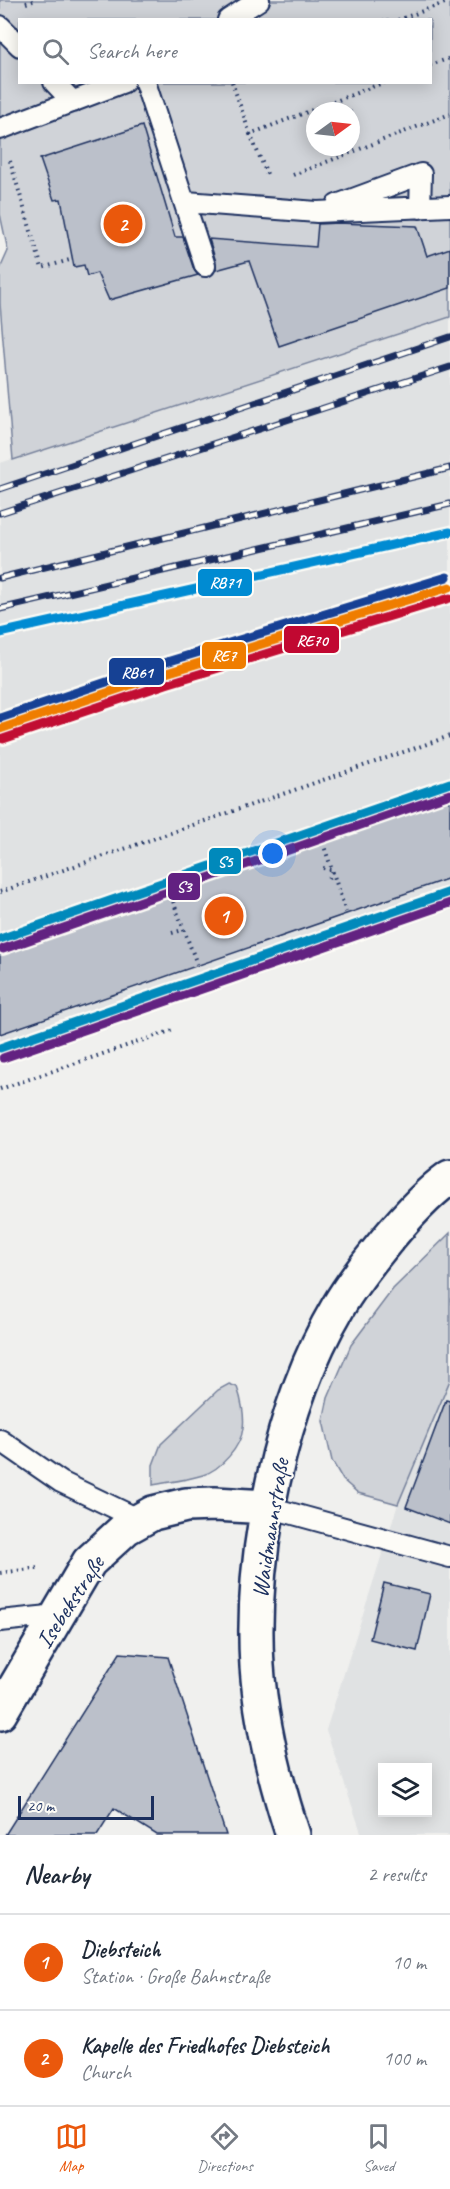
<!DOCTYPE html>
<html lang="en">
<head>
<meta charset="utf-8">
<style>
  :root { --surface:#fff; --page:#f2f2f3; --text:#1f2937; --muted:#747a83; --line:#e0e1e3; --accent:#ea580c }
  body { margin:0; font-family:Caveat,sans-serif; background:var(--page); color:var(--text) }
  .controls { position:absolute; right:18px; bottom:18px; display:grid; overflow:hidden; border-radius:0px; box-shadow:0 3px 15px #0003 }
  .controls button { width:54px; height:54px; display:grid; place-items:center; padding:0; border:0; border-bottom:2px solid var(--line); background:var(--surface); color:var(--text); font:30px sans-serif }
  .compass { position:absolute; left:306px; top:102px; width:54px; height:54px; border-radius:50%; background:var(--surface); box-shadow:0 3px 15px #0003; rotate:75deg }
  .scale { position:absolute; left:18px; bottom:15px; width:136px; box-sizing:border-box; padding-left:6px; border:3px solid #1b2f5e; border-top:0; font-size:16px; line-height:21px; white-space:nowrap; color:#1b2f5e; -webkit-text-stroke:4px #fdfcf7; paint-order:stroke }
  .you { position:absolute; left:273px; top:854px; width:21px; height:21px; margin:-15px; border:4px solid #fff; border-radius:50%; background:#1a73e8; box-shadow:0 0 0 9px #1a73e833 }
  .badge { display:grid; place-items:center; width:39px; height:39px; border-radius:50%; background:var(--accent); color:#fff; font-size:20px; font-weight:700 }
  .pin { position:absolute; translate:-50% -50%; border:3px solid #fff; box-shadow:0 2px 6px #0006 }
  .list { margin:0; padding:0; list-style:none }
  h2 { display:flex; justify-content:space-between; align-items:center; height:78px; margin:0; padding:0 24px; font-size:26px }
  h2 small { font-size:20px; font-weight:400; color:var(--muted) }
  .list li { display:grid; grid-template-columns:39px 1fr auto; gap:18px; align-items:center; box-sizing:border-box; height:96px; padding:0 24px; border-top:2px solid var(--line) }
  .list b { display:block; font-size:22px; white-space:nowrap }
  .list p { margin:0; font-size:20px; white-space:nowrap; color:var(--muted) }
  .list em { font-size:20px; font-style:normal; color:var(--muted) }
  .icon { flex:none; width:33px; height:33px; fill:none; stroke:currentColor; stroke-width:2; stroke-linecap:round; stroke-linejoin:round }
  .map { position:relative; flex:none; width:450px; height:1835px; overflow:hidden }
  .search { position:absolute; background:var(--surface); box-shadow:0 3px 15px #0003; left:18px; right:18px; top:18px; height:66px; display:flex; align-items:center; gap:15px; box-sizing:border-box; padding:0 21px; border-radius:0px; color:var(--muted); font-size:22px }
  .sheet { height:270px; background:var(--surface) }
  nav { display:flex; justify-content:space-around; align-items:center; box-sizing:border-box; height:84px; border-top:2px solid var(--line); background:var(--surface); font-size:16px; color:var(--muted) }
  nav a { display:grid; justify-items:center; gap:3px }
  nav .on { color:var(--accent) }
  .map>svg:first-child { display:block }
  .built { fill:#e0e2e3; fill-rule:evenodd }
  .green { fill:#d0d3d8; stroke:#76819b; stroke-width:1.5; fill-rule:evenodd }
  .building { fill:#bbc0ca; stroke:#1b2f5e; stroke-width:1.5 }
  .lines { fill:none; stroke-linecap:round; stroke-linejoin:round }
  .lane-casing { stroke:#1b2f5e; stroke-width:24 }
  .street-casing { stroke:#1b2f5e; stroke-width:38 }
  .path { stroke:#1b2f5e; stroke-width:4; stroke-dasharray:1.5 4.5; stroke-linecap:butt }
  .lane { stroke:#fdfcf7; stroke-width:20 }
  .street { stroke:#fdfcf7; stroke-width:33 }
  .rail-casing { stroke:#1b2f5e; stroke-width:7 }
  .rail { stroke:#fdfcf7; stroke-width:4.5; stroke-dasharray:14; stroke-linecap:butt }
  .rail-1-casing { stroke:#fdfcf7; stroke-width:14 }
  .rail-2-casing { stroke:#fdfcf7; stroke-width:14 }
  .rail-3-casing { stroke:#fdfcf7; stroke-width:14 }
  .rail-4-casing { stroke:#fdfcf7; stroke-width:14 }
  .rail-5-casing { stroke:#fdfcf7; stroke-width:14 }
  .rail-6-casing { stroke:#fdfcf7; stroke-width:14 }
  .rail-1 { stroke:#0089bb; stroke-width:9 }
  .rail-2 { stroke:#ef7d00; stroke-width:9 }
  .rail-3 { stroke:#008bd2; stroke-width:9 }
  .rail-4 { stroke:#622181; stroke-width:9 }
  .rail-5 { stroke:#c10831; stroke-width:9 }
  .rail-6 { stroke:#164194; stroke-width:9 }
  .labels { text-anchor:middle; stroke-width:4.5; stroke-linejoin:round; paint-order:stroke }
  .street-label { font-size:24px; fill:#1b2f5e; stroke:#fdfcf7 }
  .line-badge { stroke:#fdfcf7; stroke-width:2 }
  .badge-label { font-size:16px; text-anchor:middle; font-weight:bold; fill:#fff }
</style>
</head>
<body>
<div class="map">
<svg width="450" height="1835" viewBox="0 0 450 1835">
  <rect width="100%" height="100%" fill="#f0f0ee"/>
  <filter id="ink" filterUnits="userSpaceOnUse"><feTurbulence type="fractalNoise" baseFrequency=".0167" numOctaves="2"/><feDisplacementMap in="SourceGraphic" scale="12" xChannelSelector="R" yChannelSelector="G"/><feConvolveMatrix kernelMatrix="1 2 1 2 8 2 1 2 1" color-interpolation-filters="sRGB"/></filter>
  <g filter="url(#ink)">
    <path class="built" d="M450 317V906L0 1065V463Z
      M450 1380V1835H362L326 1730 398 1504ZM382 1768H428V1812H382Z"/>
    <path class="green" d="M0 0H450V317L13 460 0 304V269L8 251 0 214ZM20 20H430V82H20ZM315 111H351V147H315Z
      M450 1233V1380L398 1504 358 1493 343 1480 332 1461 323 1421 328 1398 351 1345 393 1289Z
      M229 1384 237 1387C241 1398 245 1416 243 1428 241 1447 221 1469 203 1475 187 1480 169 1482 153 1485V1465L161 1444 218 1390Z"/>
    <path class="building" d="M142 126 175 237H183L194 270 198 275 109 300 97 273 87 276 84 265 74 267 61 199 54 200 40 159Z
      M338 223 417 226 427 256 450 248V288L279 346 249 261 216 270V262L209 239 316 247 318 224Z
      M450 797V878L0 1034V954Z
      M446 1400 450 1401V1524L406 1507Z
      M384 1583 430 1594 417 1651 370 1639Z
      M120 1653 168 1657 226 1835H157L114 1808 97 1835H5Z"/>
    <g class="lines">
      <defs>
        <path id="lane" d="M228 20 259 0
          M0 26 20 46
          M54 82 73 102
          M145 82 205 266
          M0 129 124 82
          M186 202 317 212 450 206
          M337 205 421 174 420 208
          M0 1440 61 1482 140 1520
          M268 1507 450 1557
          M0 1621 59 1615"/>
        <path id="street" d="M0 1713 89 1562 126 1528 153 1513 186 1505 215 1504 268 1507
          M293 1835C275 1780 261 1724 257 1666 250 1554 280 1405 338 1307 352 1283 369 1262 386 1241 405 1218 426 1194 450 1177"/>
      </defs>
      <use href="#lane" class="lane-casing"/>
      <use href="#street" class="street-casing"/>
      <path class="path" d="M26 3 36 0
        M398 20 450 1
        M430 65 450 58
        M232 82 250 134 385 82
        M250 134 267 174
        M10 161 42 268 73 259
        M293 175 450 114
        M323 843 346 912
        M323 868 333 870 327 880
        M0 892 450 736
        M171 896 197 964
        M172 933 183 930
        M0 1089 173 1030
        M0 1573 38 1568"/>
      <use href="#lane" class="lane"/>
      <use href="#street" class="street"/>
      <defs>
        <path id="rail" d="M0 489 450 337
          M0 513 450 367
          M0 578 450 468
          M0 609 450 504"/>
      </defs>
      <use href="#rail" class="rail-casing"/>
      <use href="#rail" class="rail"/>
      <defs>
        <path id="rail-1" d="M0 939 450 783
          M0 1048 450 892"/>
        <path id="rail-2" d="M0 729 163 674 450 587"/>
        <path id="rail-3" d="M0 633 450 532"/>
        <path id="rail-4" d="M3 949 450 794
          M3 1058 450 903"/>
        <path id="rail-5" d="M3 739 166 684 450 598"/>
        <path id="rail-6" d="M0 718 160 664 447 577"/>
      </defs>
      <use href="#rail-1" class="rail-1-casing"/>
      <use href="#rail-2" class="rail-2-casing"/>
      <use href="#rail-3" class="rail-3-casing"/>
      <use href="#rail-4" class="rail-4-casing"/>
      <use href="#rail-5" class="rail-5-casing"/>
      <use href="#rail-6" class="rail-6-casing"/>
      <use href="#rail-1" class="rail-1"/>
      <use href="#rail-2" class="rail-2"/>
      <use href="#rail-3" class="rail-3"/>
      <use href="#rail-4" class="rail-4"/>
      <use href="#rail-5" class="rail-5"/>
      <use href="#rail-6" class="rail-6"/>
    </g>
  </g>
  <g class="labels">
    <g class="street-label">
      <text transform="translate(270 1528) rotate(-81)" y="8">Waidmannstraße</text>
      <text transform="translate(70 1602) rotate(-57)" y="8">Isebekstraße</text>
    </g>
  </g>
  <g class="line-badge">
    <rect x="197" y="568" width="56" height="29" rx="6" fill="#008bd2"/>
    <rect x="283" y="625" width="57" height="29" rx="6" fill="#c10831"/>
    <rect x="201" y="641" width="46" height="29" rx="6" fill="#ef7d00"/>
    <rect x="108" y="657" width="57" height="29" rx="6" fill="#164194"/>
    <rect x="208" y="847" width="34" height="28" rx="6" fill="#0089bb"/>
    <rect x="167" y="872" width="34" height="29" rx="6" fill="#622181"/>
  </g>
  <g class="badge-label">
    <text x="225" y="588">RB71</text>
    <text x="312" y="646">RE70</text>
    <text x="224" y="661">RE7</text>
    <text x="137" y="678">RB61</text>
    <text x="225" y="867">S5</text>
    <text x="184" y="892">S3</text>
  </g>
</svg>
<div class="controls">
<button><svg class="icon" aria-label="layers" viewBox="0 0 24 24"><path d="M12 4l9 5-9 5-9-5zM3 14l9 5 9-5"/></svg></button>
</div>
<svg class="compass" viewBox="-18 -18 36 36"><path d="M0-13l5 13h-10z" fill="#e53935"/><path d="M0 13l5-13h-10z" fill="#747a83"/></svg>
<div class="scale">20 m</div>
<div class="you"></div>
<div class="pin badge" style="left:224px;top:916px">1</div>
<div class="pin badge" style="left:123px;top:224px">2</div>
<div class="search"><svg class="icon" aria-label="search" viewBox="0 0 24 24"><circle cx="10" cy="10" r="6"/><path d="M15 15l6 6"/></svg>Search here</div>
</div>
<section class="sheet">
<h2>Nearby<small>2 results</small></h2>
<ul class="list">
<li><span class="badge">1</span><div><b>Diebsteich</b><p>Station · Große Bahnstraße</p></div><em>10 m</em></li>
<li><span class="badge">2</span><div><b>Kapelle des Friedhofes Diebsteich</b><p>Church</p></div><em>100 m</em></li>
</ul>
</section>
<nav>
<a class="on"><svg class="icon" aria-label="map" viewBox="0 0 24 24"><path d="M3 6l6-2 6 2 6-2v14l-6 2-6-2-6 2zM9 4v14M15 6v14"/></svg>Map</a>
<a><svg class="icon" aria-label="directions" viewBox="0 0 24 24"><path d="M12 3l9 9-9 9-9-9zM9 14v-3h6M13 9l2 2-2 2"/></svg>Directions</a>
<a><svg class="icon" aria-label="saved" viewBox="0 0 24 24"><path d="M7 4h10v16l-5-4-5 4z"/></svg>Saved</a>
</nav>
</body>
</html>
